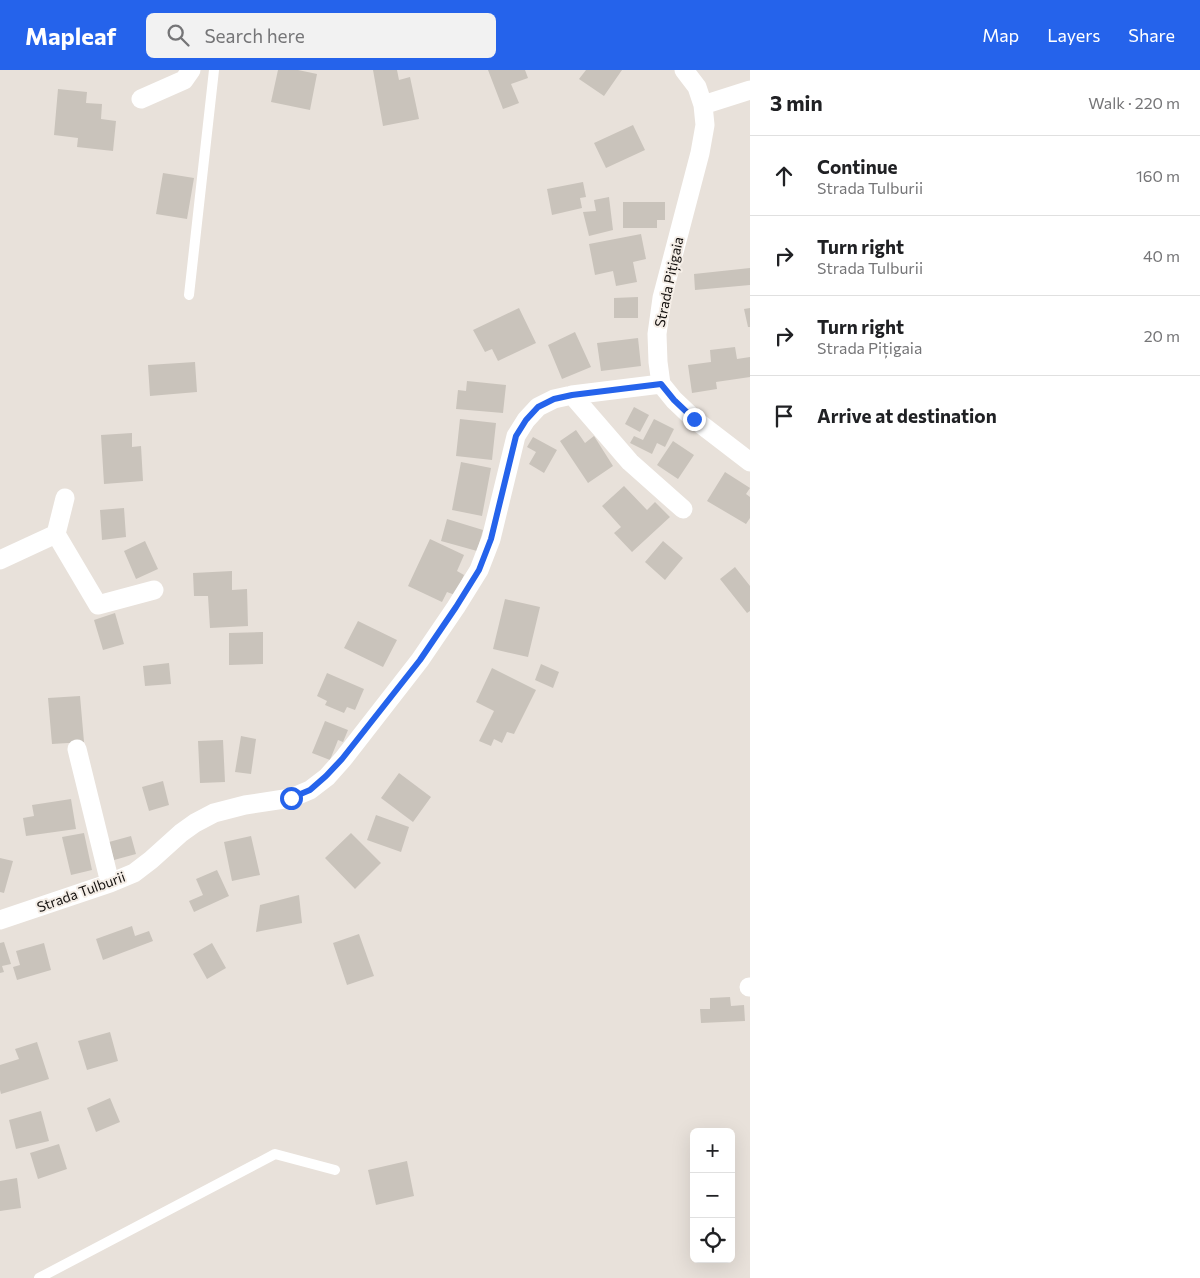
<!DOCTYPE html>
<html lang="en">
<head>
<meta charset="utf-8">
<style>
  :root { --surface:#fff; --page:#f2f2f2; --text:#202124; --muted:#757577; --line:#e0e0e0; --accent:#2563eb }
  body { margin:0; font-family:Commissioner,sans-serif; background:var(--page); color:var(--text) }
  .controls { position:absolute; right:15px; bottom:15px; display:grid; overflow:hidden; border-radius:8px; box-shadow:0 5px 20px #0002 }
  .controls button { width:45px; height:45px; display:grid; place-items:center; padding:0; border:0; border-bottom:1px solid var(--line); background:var(--surface); color:var(--text); font:25px sans-serif }
  .stop { position:absolute; width:15px; height:15px; margin:-11px; border:4px solid #2563eb; border-radius:50%; background:#fff }
  .stop.end { background:#2563eb; border-color:#fff; box-shadow:0 1px 5px #0008 }
  .list { margin:0; padding:0; list-style:none }
  h2 { display:flex; justify-content:space-between; align-items:center; height:65px; margin:0; padding:0 20px; font-size:21px }
  h2 small { font-size:16px; font-weight:400; color:var(--muted) }
  .list li { display:grid; grid-template-columns:32px 1fr auto; gap:15px; align-items:center; box-sizing:border-box; height:80px; padding:0 20px; border-top:1px solid var(--line) }
  .list b { display:block; font-size:19px; white-space:nowrap }
  .list p { margin:0; font-size:16px; white-space:nowrap; color:var(--muted) }
  .list em { font-size:16px; font-style:normal; color:var(--muted) }
  .icon { flex:none; width:28px; height:28px; fill:none; stroke:currentColor; stroke-width:2; stroke-linecap:round; stroke-linejoin:round }
  .map { position:relative; flex:none; width:750px; height:1208px; overflow:hidden }
  header { display:flex; align-items:center; gap:30px; box-sizing:border-box; height:70px; padding:0 25px; background:var(--accent); color:#fff }
  header strong { font-size:24px }
  nav { display:flex; gap:28px; margin-inline-start:auto; font-size:18px }
  .search { width:350px; height:45px; background:var(--page); display:flex; align-items:center; gap:12px; box-sizing:border-box; padding:0 18px; border-radius:8px; color:var(--muted); font-size:19px }
  main { display:flex }
  aside { flex:1; background:var(--surface) }
  .map>svg:first-child { display:block }
  .building { fill:#c9c3bb }
  .lines { fill:none; stroke-linecap:round; stroke-linejoin:round }
  .service { stroke:#fff; stroke-width:10 }
  .minor { stroke:#fff; stroke-width:19 }
  .route { stroke:#2563eb; stroke-width:6 }
  .labels { text-anchor:middle; stroke-width:4; stroke-linejoin:round; paint-order:stroke }
  .street-label { font-size:14px; fill:#14110f; stroke:#f5eee7 }
</style>
</head>
<body>
<header>
<strong>Mapleaf</strong>
<div class="search"><svg class="icon" aria-label="search" viewBox="0 0 24 24"><circle cx="10" cy="10" r="6"/><path d="M15 15l6 6"/></svg>Search here</div>
<nav><a>Map</a><a>Layers</a><a>Share</a></nav>
</header>
<main>
<div class="map">
<svg width="750" height="1208" viewBox="0 0 750 1208">
  <rect width="100%" height="100%" fill="#e8e1da"/>
  <path class="building" d="M278 0H298L317 4 310 40 271 32Z
    M373 0H397L399 10 410 7 419 49 383 56Z
    M488 0H525L528 8 511 14 519 33 503 39Z
    M586 0H622L604 26 579 9Z
    M58 19 87 22 86 33 102 34 101 49 116 51 113 81 77 77 78 68 54 65Z
    M633 55 645 80 606 98 594 73Z
    M163 103 194 108 187 149 156 144Z
    M583 112 586 127 580 128 582 138 552 145 547 119Z
    M609 127 613 160 589 166 583 142 596 141 594 130Z
    M623 132H665V150H657V158H623Z
    M641 164 646 189 633 192 637 212 616 216 613 201 595 205 589 174Z
    M750 198V215L695 220 694 204Z
    M638 227V248H614V228Z
    M519 238 536 273 498 291 492 279 485 282 473 260Z
    M750 238V257H748L744 239Z
    M575 262 591 297 562 309 548 275Z
    M638 268 641 296 601 301 597 273Z
    M735 277 737 289 750 287V307L716 312 717 319 692 323 688 295 711 292 710 280Z
    M195 292 197 322 150 326 148 295Z
    M467 311 506 315 503 343 456 339 458 320 466 321Z
    M634 337 649 345 640 362 625 354Z
    M460 349 496 353 492 390 456 386Z
    M654 349 674 359 665 377 657 373 652 384 630 373 634 366 643 370Z
    M576 360 585 373 594 366 613 396 588 413 560 371Z
    M132 363V377L141 376 143 411 104 414 101 365Z
    M533 367 557 380 544 403 529 394 536 382 527 377Z
    M673 371 694 385 678 409 657 395Z
    M461 392 491 398 482 446 452 440Z
    M725 402 750 418 746 424 750 427V448L746 454 707 431Z
    M624 416 647 440 655 432 670 447 632 482 614 463 621 457 602 436Z
    M124 438 126 467 102 470 100 440Z
    M447 449 483 460 477 481 441 471Z
    M430 469 464 485 457 501 464 505 455 525 447 522 442 532 408 516Z
    M145 471 158 499 136 509 124 481Z
    M663 471 683 488 665 510 645 492Z
    M735 497 750 516V541L747 543 720 509Z
    M232 501V520L247 519 248 556 210 558 208 526H194L193 503Z
    M505 529 540 537 528 587 493 579Z
    M115 543 124 574 103 580 94 550Z
    M358 551 397 570 383 597 344 578Z
    M263 562V594L229 595V563Z
    M169 593 171 614 145 616 143 596Z
    M541 594 559 602 553 618 535 610Z
    M492 598 536 620 514 664 507 662 502 673 494 669 491 676 479 671 494 641 476 632Z
    M327 603 364 619 355 640 347 637 344 643 325 635 327 631 317 626Z
    M80 626 84 672 52 674 48 628Z
    M325 651 348 660 343 672 338 670 330 690 312 683Z
    M241 666 256 669 251 704 235 702Z
    M223 670 225 712 200 713 198 671Z
    M399 703 431 727 413 752 381 728Z
    M163 711 169 735 149 741 142 717Z
    M71 729 76 759 26 766 23 748 34 746 32 735Z
    M376 745 409 757 401 782 367 770Z
    M84 763 92 800 71 805 62 767Z
    M351 763 381 793 355 819 325 788Z
    M131 766 136 784 114 790 109 772Z
    M251 766 260 805 232 811 224 772Z
    M0 788 13 791 4 823 0 822Z
    M217 800 229 826 194 842 189 831 203 825 196 809Z
    M299 825 302 853 256 862 260 835Z
    M132 856 135 866 149 861 153 871 103 890 96 869Z
    M359 864 374 906 347 915 333 873Z
    M4 872 11 894 2 896 4 902 0 903V873Z
    M44 873 51 900 17 910 13 897 20 895 16 881Z
    M212 873 226 898 207 909 193 884Z
    M730 927 731 936 744 935 745 951 701 953 700 939H710V928Z
    M110 962 118 991 87 1000 78 971Z
    M37 972 49 1009 1 1024 0 1020V995L19 989 15 979Z
    M110 1028 120 1052 96 1062 87 1038Z
    M41 1041 49 1071 16 1079 9 1050Z
    M59 1074 67 1099 38 1109 30 1083Z
    M407 1091 414 1126 376 1135 368 1100Z
    M17 1108 21 1138 0 1141V1111Z"/>
  <g class="lines">
    <path class="service" d="M189 225 214 0
      M39 1208 275 1084 335 1100"/>
    <path class="minor" d="M684 0 697 17 703 35 705 55 700 83 662 228 657 264 658 292 661 314 674 330 694 349 750 392
      M141 29 184 10 191 0
      M703 35 750 20
      M572 325 630 392 683 439
      M65 428 56 464 98 535 154 520
      M0 490 56 464
      M77 679 110 813
      M0 850 110 813 134 803 151 790 181 763 195 753 214 743 245 735 291 728 310 720 327 707 343 689 420 590 456 537 479 500 491 469 516 366 526 350 538 337 554 329 572 325 661 314
      M749 917H750"/>
  </g>
  <g class="lines">
    <path class="route" d="M291 728 310 720 326 706 342 689 420 590 456 537 479 500 491 469 516 366 526 350 538 337 554 329 572 325 661 314 674 330 694 349"/>
  </g>
  <g class="labels">
    <g class="street-label">
      <text transform="translate(669 212) rotate(-78)" y="5">Strada Pițigaia</text>
      <text transform="translate(81 822) rotate(-20)" y="5">Strada Tulburii</text>
    </g>
  </g>
</svg>
<div class="controls">
<button>+</button>
<button>−</button>
<button><svg class="icon" aria-label="locate" viewBox="0 0 24 24"><circle cx="12" cy="12" r="6"/><path d="M12 2v4M12 18v4M2 12h4M18 12h4"/></svg></button>
</div>
<div class="stop" style="left:291px;top:728px"></div>
<div class="stop end" style="left:694px;top:349px"></div>
</div>
<aside>
<h2>3 min<small>Walk · 220 m</small></h2>
<ul class="list">
<li><svg class="icon" aria-label="ahead" viewBox="0 0 24 24"><path d="M12 20V5M6 11l6-6 6 6"/></svg><div><b>Continue</b><p>Strada Tulburii</p></div><em>160 m</em></li>
<li><svg class="icon" aria-label="right" viewBox="0 0 24 24"><path d="M7 20v-9h11M14 6l5 5-5 5"/></svg><div><b>Turn right</b><p>Strada Tulburii</p></div><em>40 m</em></li>
<li><svg class="icon" aria-label="right" viewBox="0 0 24 24"><path d="M7 20v-9h11M14 6l5 5-5 5"/></svg><div><b>Turn right</b><p>Strada Pițigaia</p></div><em>20 m</em></li>
<li><svg class="icon" aria-label="arrive" viewBox="0 0 24 24"><path d="M6 21V4h12l-3 4 3 4H6"/></svg><div><b>Arrive at destination</b></div></li>
</ul>
</aside>
</main>
</body>
</html>
